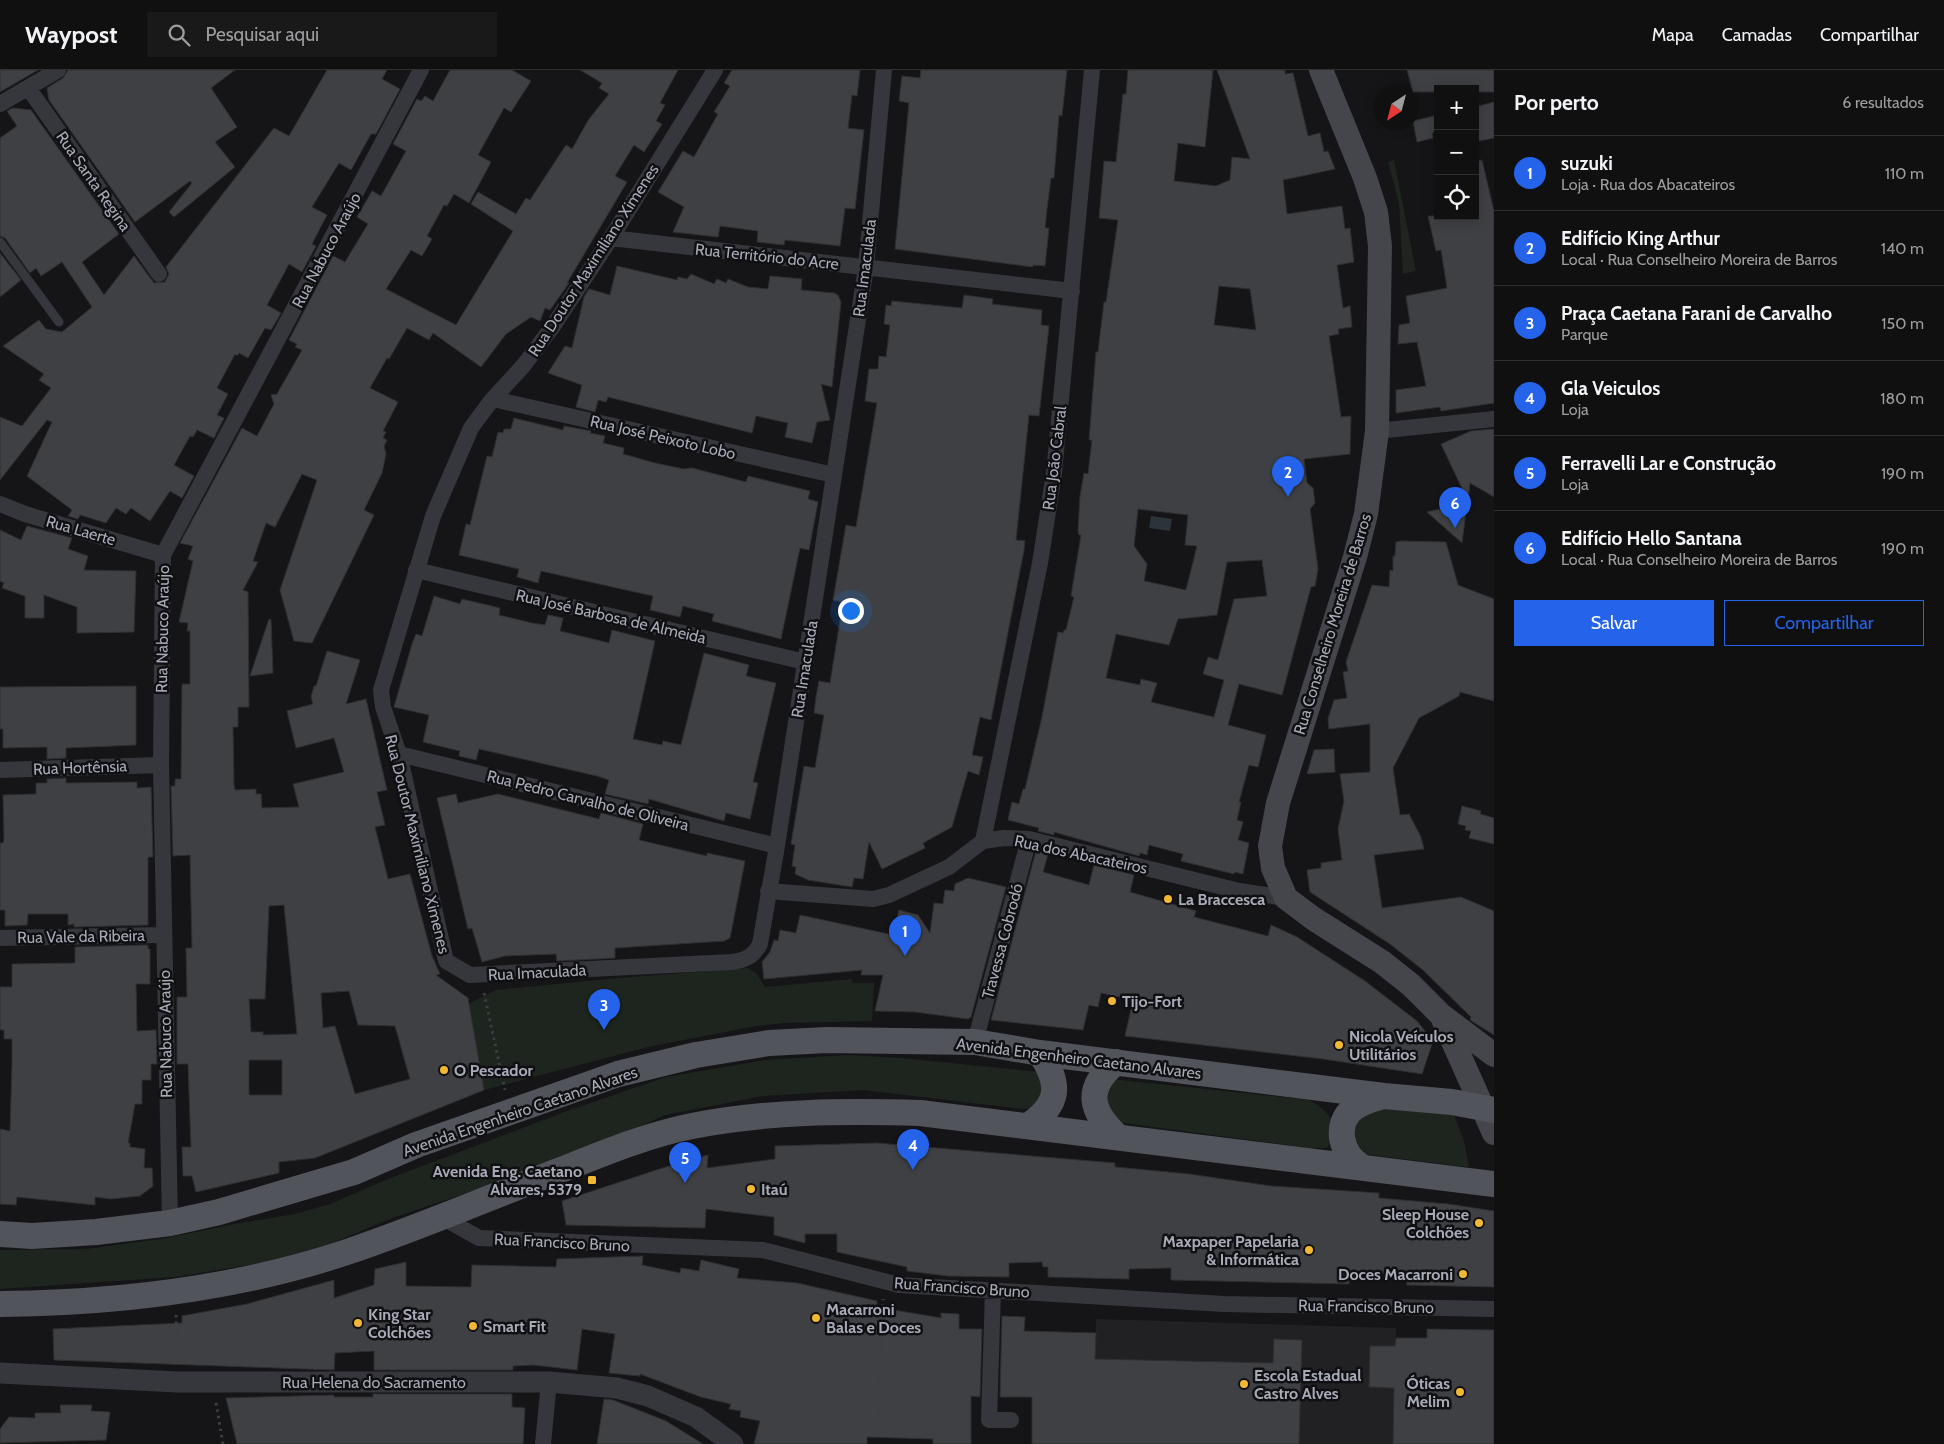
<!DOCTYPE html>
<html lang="pt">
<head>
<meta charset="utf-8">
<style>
  :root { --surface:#101011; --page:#19191a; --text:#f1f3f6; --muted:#9c9d9f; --line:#303031; --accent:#2563eb }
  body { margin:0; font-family:Cabin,sans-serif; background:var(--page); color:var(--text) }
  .controls { position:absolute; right:15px; top:15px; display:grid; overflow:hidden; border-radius:0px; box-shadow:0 2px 12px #0003 }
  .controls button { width:45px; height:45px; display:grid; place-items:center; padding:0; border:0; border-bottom:1px solid var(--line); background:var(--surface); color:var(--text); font:25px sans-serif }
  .compass { position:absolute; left:1374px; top:15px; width:45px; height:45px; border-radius:50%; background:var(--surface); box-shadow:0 2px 12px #0003; rotate:216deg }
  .you { position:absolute; left:850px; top:540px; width:18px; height:18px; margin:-12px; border:4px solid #fff; border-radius:50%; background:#1a73e8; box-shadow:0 0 0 8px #1a73e833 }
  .badge { display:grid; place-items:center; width:32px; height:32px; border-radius:50%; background:var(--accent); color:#fff; font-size:16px; font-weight:700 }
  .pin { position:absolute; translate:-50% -41px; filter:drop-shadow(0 1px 2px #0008) }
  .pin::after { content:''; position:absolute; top:26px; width:18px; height:15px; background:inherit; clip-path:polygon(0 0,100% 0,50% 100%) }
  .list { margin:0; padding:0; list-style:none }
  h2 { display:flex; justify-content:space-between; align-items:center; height:65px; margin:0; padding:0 20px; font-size:21px }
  h2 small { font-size:16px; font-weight:400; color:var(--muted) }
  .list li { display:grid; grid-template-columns:32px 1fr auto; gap:15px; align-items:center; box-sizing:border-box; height:75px; padding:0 20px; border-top:1px solid var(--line) }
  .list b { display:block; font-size:19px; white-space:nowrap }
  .list p { margin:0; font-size:16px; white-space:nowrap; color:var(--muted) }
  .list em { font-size:16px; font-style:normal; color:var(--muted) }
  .actions { display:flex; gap:10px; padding:15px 20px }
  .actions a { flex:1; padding:11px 0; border:1px solid var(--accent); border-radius:0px; text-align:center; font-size:18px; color:var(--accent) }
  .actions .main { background:var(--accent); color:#fff }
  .icon { flex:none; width:28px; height:28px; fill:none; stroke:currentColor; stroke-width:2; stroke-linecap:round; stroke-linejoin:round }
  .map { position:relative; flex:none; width:1494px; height:1374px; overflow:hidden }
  header { display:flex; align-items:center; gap:30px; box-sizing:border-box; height:70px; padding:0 25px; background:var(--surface); border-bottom:1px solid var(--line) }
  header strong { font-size:24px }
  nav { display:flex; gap:28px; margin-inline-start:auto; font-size:18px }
  .search { width:350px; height:45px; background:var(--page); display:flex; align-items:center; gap:12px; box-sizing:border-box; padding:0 18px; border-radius:0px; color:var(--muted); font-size:19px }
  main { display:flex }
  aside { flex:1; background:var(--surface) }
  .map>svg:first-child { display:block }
  .built { fill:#212124 }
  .green { fill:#1d251e }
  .water { fill:#2b333b }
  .building { fill:#3f4044; stroke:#2f2f33; fill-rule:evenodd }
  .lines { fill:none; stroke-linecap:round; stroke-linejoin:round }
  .path { stroke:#3c3e43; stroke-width:3; stroke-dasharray:2.5 4; stroke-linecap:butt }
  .service { stroke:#36373c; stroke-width:9 }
  .minor { stroke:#36373c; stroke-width:16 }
  .tertiary { stroke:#36373c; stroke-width:21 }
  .secondary { stroke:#44464c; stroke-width:24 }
  .primary { stroke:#52545b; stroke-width:26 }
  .poi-dot { fill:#f1b833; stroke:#101012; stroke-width:2 }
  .labels { text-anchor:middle; stroke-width:5; stroke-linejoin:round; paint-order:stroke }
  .street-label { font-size:16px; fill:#a7abb7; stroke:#101012 }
  .poi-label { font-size:16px; font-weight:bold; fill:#a7abb7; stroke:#101012; text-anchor:start }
</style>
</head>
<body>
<header>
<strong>Waypost</strong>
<div class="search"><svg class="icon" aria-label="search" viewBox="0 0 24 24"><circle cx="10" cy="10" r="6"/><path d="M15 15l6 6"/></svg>Pesquisar aqui</div>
<nav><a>Mapa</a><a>Camadas</a><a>Compartilhar</a></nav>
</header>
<main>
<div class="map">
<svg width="1494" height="1374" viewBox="0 0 1494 1374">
  <rect width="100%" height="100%" fill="#151517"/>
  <path class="built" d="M1096 1249 1396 1258 1393 1374H1093Z"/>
  <path class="green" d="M1394 90 1416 201 1403 204 1399 133 1388 92Z
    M748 898 757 904 765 917 852 909V913H874L872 951 784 953 756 956 648 977 484 1020 468 934 496 920 619 908Z
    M848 985 901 988 1039 1002 1049 1013 1040 1038 1023 1039 863 1020 763 1026 665 1045 568 1089 395 1147 298 1187 175 1207 0 1219V1180L86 1179 161 1169 240 1153 295 1144 330 1134 388 1109 567 1041 666 1007 766 990Z
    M1111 1009 1309 1030C1329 1041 1343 1056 1327 1078H1309L1109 1051 1102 1019Z
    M1371 1036 1454 1045 1464 1071 1469 1097 1355 1083 1351 1054Z"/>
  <path class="water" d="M1151 446 1172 449 1170 461 1149 458Z"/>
  <path class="building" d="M0 0H38L0 22Z
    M68 0H235L211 18 237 57 215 72 235 97 174 147 169 142 192 113 190 111 135 152 49 30 47 18 63 8Z
    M327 0H387L382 9 400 19 376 64H371L351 100 339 93 312 137 327 145 312 174 316 176 302 202 289 194 267 235 281 243 271 260 265 258 248 288 239 283 237 286 235 284 217 318 228 324 217 345 224 348 214 368 197 360 193 367 190 366 174 395 194 406 182 428 170 421 150 451 131 438 126 444 116 438 106 453 80 445 78 449 68 446 72 440 27 406 52 352 47 350 0 410V347L22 356 51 318 39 310 44 304 3 276 39 250 46 259 62 262 92 237 62 192 41 206 36 198 30 203 5 168 0 166V68L17 56 7 41 13 38 31 40 119 164 82 192 104 225 134 186 154 213 165 212 169 204 166 197 274 58 289 66Z
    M450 0H512L531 11 511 42 504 38 478 85 491 92 469 133 454 124 447 136 444 135 427 166 432 169 422 186 411 180 386 219 456 255 513 161 471 134 478 122 516 144 526 128 530 130 566 75 572 79 589 49 609 24 599 18 602 13 580 0H678L660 33 665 35 656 51 662 54 644 82 634 75 615 106 627 112 567 213H569L550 240 545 238 540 251 531 247 506 264 481 297 433 263 429 270 407 258 389 289 387 288 370 318 398 332 383 361 386 362 383 368 387 370 384 376 386 384 382 403 364 440 374 445 312 573 294 571 280 520 317 410 302 404 275 457 266 453 253 491 258 492 243 520 248 522 249 637H238V657H233L234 715 235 720 256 719V724H261L262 738 299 737 293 714 344 702 334 668 296 678 287 641 313 634 311 627 314 616H316L327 581 360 590 346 634 366 629 387 720 377 722 385 755 375 757 388 809 410 804 432 886 440 904 436 905 468 928 484 1020 315 1088 279 1092V1103L196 1122 192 1106H183L182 1077H191L188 994H177V927H187L186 878H192L190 785 173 786 171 716H175V709H181L182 614H190V561H187L188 553 179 552 193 491 188 489 193 476 180 473 242 358 257 366 274 334 271 325 277 324 302 280 295 277 297 274 289 270 333 186 345 192 368 154 357 147 372 121 381 126 406 81 393 74 417 29 421 31 425 26 433 31ZM284 835 297 964 263 965V962H251L249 929H265L269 836ZM349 921 358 955 395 956 410 1009 355 1024 335 956 323 958 321 923ZM249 990H282V1025H249Z
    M732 0H860L857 26 852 25 848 58 864 60 855 139 845 138 840 176 785 170 784 175 757 172 758 161 720 156 718 167 673 162 684 137 658 122 683 81 694 87 718 44 714 42 730 16 724 13Z
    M921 0H1067L1062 46 1059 45 1054 108H1051L1047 139 1045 158H1049L1045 196 1033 195V197L895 179 909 33 899 31 902 6 920 8Z
    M1128 0H1213L1205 77 1178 73 1174 111 1216 116 1230 110 1232 87 1250 89 1217 0H1285V4L1293 3 1308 66 1320 63 1324 82 1328 81 1335 99 1283 110 1287 144 1342 136 1345 159 1350 158 1354 192 1337 195 1343 238 1350 236 1352 257 1338 259 1339 264 1329 266 1341 347 1351 346 1350 384 1304 389 1307 413 1313 418 1315 433 1310 439 1318 499 1315 516 1311 517 1282 625 1239 614 1228 655 1266 665 1258 697 1249 695 1239 732H1241L1237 750 1243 752 1238 770 1249 773 1243 804 1235 802 1234 804 1181 791 1183 784 1149 775 1147 785 1140 783 1139 786 1054 762V765L1038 761 1039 758 1008 750 1012 732 1019 734 1023 719H1025L1042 647 1058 562 1063 563 1064 560H1066L1074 527 1071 526 1081 465H1079L1078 461 1080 426 1084 403 1088 404 1092 370H1089L1096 282H1098L1104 232H1106L1118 150 1099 148 1103 104 1104 91 1116 92 1123 24H1126ZM1219 216 1250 219 1256 260 1214 255ZM1138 439 1188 445 1185 475 1197 476 1186 520 1144 511 1147 494 1134 476ZM1262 490 1267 526 1234 529 1218 590 1208 587 1203 604 1224 610 1214 647 1151 632 1157 613 1141 609 1140 615 1106 608 1116 564 1169 575 1178 549 1217 545 1227 492Z
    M1407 0H1494V22H1475V19H1438V22H1413Z
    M1494 32V68L1475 72V37Z
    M1438 45V61L1432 63 1433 68 1417 72 1413 51Z
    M1482 90 1494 141V333L1441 341 1440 337 1396 343V320L1426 316 1417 272 1398 274 1399 255 1410 253 1406 226 1447 218 1441 180 1436 181 1428 146H1475V91Z
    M0 183 21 210 0 227Z
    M617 196 677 210 678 207 687 209 691 204 714 214 717 209 726 213 728 209 748 217 768 219 770 206 802 209 801 220 834 223 838 225 841 232 832 317 821 314 830 350 817 352 812 373 785 367 788 353 756 346 752 363 608 327 606 332 598 330 595 342 576 337 582 315 548 303 565 276 572 278 584 227 589 219 610 225Z
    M964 225 993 229 992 234 1042 240 1041 255 1049 256 1039 346 1029 345 1016 470 1025 471 1024 480 991 650 980 647 972 685 983 687 979 705 968 701 952 757 923 773 925 778 882 799 869 772 863 809 854 808 852 817 808 810 795 804 796 797 792 796 795 775 791 774 804 696 815 698 824 645 814 643 816 627 819 611 830 613 843 532 833 530 846 455 856 457 877 333 865 331 869 299H878L879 286 886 287 890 255 884 254 886 235 891 236 892 231 962 238Z
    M514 348 563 360 564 356 591 361 590 363 605 366 603 373 624 378 623 384 655 393 684 399 692 398 746 412 748 406 810 421 808 429 818 432 809 480 800 478 781 569 712 551 714 544 683 536 680 547 650 540 653 526 541 501 538 513 517 507 519 499 459 485 466 454 470 455 487 386 492 387 498 362 503 363 504 359H511Z
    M1494 359V427L1470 413 1468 431 1441 374 1471 361Z
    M1467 433 1462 473 1427 442Z
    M27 456 72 468 68 479 88 486 84 500 136 501 134 562 77 563V537L44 525V548H25V526L2 518 4 513 0 511V460L21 470Z
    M1401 471 1446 472 1458 515 1494 529V631L1460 622 1459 626 1419 648 1393 698 1400 745 1409 744 1421 767 1424 779 1374 785 1382 838 1461 827 1494 841V965L1470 950 1471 947 1423 900 1390 874 1310 822 1307 800 1321 798V793L1342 790 1338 759 1344 731 1340 704 1370 702V654L1329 659 1328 649 1334 630 1347 628 1343 602 1348 601 1346 592 1372 515 1389 517 1390 500 1393 501V486H1395L1396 472Z
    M434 526 460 534 462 529 500 538 499 545 532 553 545 555 548 545 563 548 560 561 609 573 612 560 655 571 633 669 662 675 663 671 681 675 704 583 749 595 746 606 776 613 753 712 758 713 750 749 726 743 724 751 649 729 648 734 605 724 609 710 597 706 479 679 476 690 459 686 460 681 423 672 429 645 394 637 412 574 416 564 422 566Z
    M269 549 271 550 273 603 250 606Z
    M136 616V675L66 678V688L47 689V677L3 678V659H0V617Z
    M1334 679 1335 702 1307 704 1314 680Z
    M66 708V713L137 712V718L151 717 153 787H148V855L74 857V854L68 855V844H28L27 855 5 856V840H0V773H3L4 769 3 725 36 724V713H47V709Z
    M456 724 458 733 498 724 599 749 601 743 643 754 639 770 707 786V783L745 791 730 868 724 871 615 878V888L557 891 556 884 505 886 482 892 472 858 468 859 437 728Z
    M1462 736 1481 741 1480 744 1494 748V774L1469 768 1471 761 1465 760 1466 756 1458 754Z
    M1036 781 1048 784 1043 802 1089 815 1094 795 1134 805 1130 822 1196 841 1194 847 1268 866 1271 855 1297 867 1365 911 1417 951 1433 971 1422 1004 1323 989 1125 966 1133 930 1101 923 1098 937 1089 935 1083 960 991 950Z
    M968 808 1006 817 971 947 968 949 915 942 875 941 883 905H861L862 900 764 909 762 892 770 882 774 870 778 871 780 860 796 863 800 845 893 865 899 840 918 845 930 863 934 833 943 834 945 820 954 821 955 814Z
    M148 875V879H150V914H136L137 961 156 960 157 994H151V1010H142V1034H135L128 1073H130V1077L145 1079 144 1098H152L153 1116 140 1126 111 1129 95 1127V1135L17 1127 16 1135 0 1134V1059L10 1061 12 995V969H4V960H0V917H12V894L75 893V877Z
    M877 1073 1115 1093V1097L1189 1104 1271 1116 1379 1123V1128L1448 1134 1494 1141V1217L1407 1215 1406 1203 1349 1204V1214L1171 1210V1198L1129 1199V1209L1048 1207V1197H1043L1042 1192 1009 1193V1207L948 1206 907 1201V1197L837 1182V1164H805V1173L774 1165V1147L706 1139 705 1158 566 1155 562 1131 681 1092 708 1085 707 1098 775 1089V1076Z
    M643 1186 642 1195 680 1203 681 1198 699 1201 701 1190 739 1199 737 1208 797 1213 877 1231V1237L941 1248V1243L959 1244V1259H982L980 1327 971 1326V1374H933V1369L867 1367V1374H754L760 1351 740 1347 741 1341 729 1339 731 1334 701 1327 640 1304V1306L609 1303 615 1264 582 1259 577 1300 533 1295 513 1296V1300H374V1281L335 1283 334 1300 54 1290 53 1259 182 1253V1246L247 1234 334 1210V1228L374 1215 375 1199 406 1192V1216L471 1217 472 1195 556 1197 557 1189Z
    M1002 1246 1025 1247 1024 1261 1096 1263 1095 1289 1273 1293 1274 1269 1302 1270 1299 1374H1032V1327H1000Z
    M1427 1259 1494 1260V1374H1393L1394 1318 1369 1317 1370 1276H1395L1396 1268H1427Z
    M373 1324H512V1337L525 1338 523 1374H237L226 1328 334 1325V1327H373Z
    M604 1329 613 1330 666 1351 703 1374H597Z
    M60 1335H92L91 1341 110 1342 106 1370 0 1373V1359L9 1347 35 1348V1343H61Z"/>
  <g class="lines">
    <path class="path" d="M484 923 505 1020
      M176 1245 177 1292
      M216 1333 223 1374
      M877 1360 883 1229"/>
    <path class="service" d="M0 172 59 252"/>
    <path class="minor" d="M715 0 611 168 553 256 524 295 491 331 471 358 433 446 381 620 383 637 399 684 446 891 470 905 732 892C745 890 753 887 760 874L777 776 866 197 884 0
      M29 19 159 204
      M0 34 58 0
      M611 168 1072 221
      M493 329 834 405
      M1377 361 1494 349
      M0 434 25 444 163 485
      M416 500 805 592
      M399 684 777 776
      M0 700 161 695
      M983 771 1040 493 1054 403 1092 0
      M768 821 873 829 889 825 949 797 983 771 1004 768 1029 769 1239 821 1286 828
      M0 868 162 865
      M975 972 1029 769
      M440 1146 479 1168 763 1180 899 1215 1224 1234 1494 1239
      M170 1153 161 695 163 485 421 0
      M993 1220 989 1350H1011
      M543 1374 549 1312"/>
    <path class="tertiary" d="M0 1303 177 1312H549L617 1318 648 1326 696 1347 733 1374"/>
    <path class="secondary" d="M1321 0 1365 108 1376 142 1380 176 1377 361 1366 444 1355 487 1278 733 1270 776 1273 798 1286 828 1314 849 1382 892 1411 915 1441 945 1494 985
      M1443 949 1494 1063"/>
    <path class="primary" d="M1116 992C1084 1019 1090 1041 1118 1067
      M1028 1056C1060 1034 1061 1014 1040 983
      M1362 1097C1341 1085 1333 1054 1354 1038 1363 1031 1373 1029 1383 1026
      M0 1164 32 1166 96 1162 170 1153 219 1142 354 1102 416 1075 618 1004 696 985 769 973 827 970 975 972 1040 983 1384 1026 1452 1032 1494 1040
      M0 1234C117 1233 236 1219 347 1182 419 1158 490 1127 561 1100 604 1083 647 1065 692 1056 766 1041 845 1041 920 1043L1494 1114"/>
  </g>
  <g class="poi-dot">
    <circle cx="1168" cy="829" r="5"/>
    <circle cx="1112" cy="931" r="5"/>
    <circle cx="1339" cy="975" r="5"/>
    <circle cx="444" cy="1000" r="5"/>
    <rect x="587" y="1105" width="10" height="10" rx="2.5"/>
    <circle cx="751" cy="1119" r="5"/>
    <circle cx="1479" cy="1153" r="5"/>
    <circle cx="1309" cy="1180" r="5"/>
    <circle cx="1463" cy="1204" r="5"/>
    <circle cx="816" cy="1248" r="5"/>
    <circle cx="358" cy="1253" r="5"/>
    <circle cx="473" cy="1256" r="5"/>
    <circle cx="1244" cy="1314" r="5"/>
    <circle cx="1460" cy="1322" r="5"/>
  </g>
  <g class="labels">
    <g class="street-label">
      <text transform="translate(94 111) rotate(55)" y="6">Rua Santa Regina</text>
      <text transform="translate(326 180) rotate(-62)" y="6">Rua Nabuco Araújo</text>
      <text transform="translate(767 186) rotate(6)" y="6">Rua Território do Acre</text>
      <text transform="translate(593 190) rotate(-57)" y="6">Rua Doutor Maximiliano Ximenes</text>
      <text transform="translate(864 198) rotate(-83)" y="6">Rua Imaculada</text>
      <text transform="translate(663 367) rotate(13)" y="6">Rua José Peixoto Lobo</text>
      <text transform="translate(1054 388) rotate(-83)" y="6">Rua João Cabral</text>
      <text transform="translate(81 460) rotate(16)" y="6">Rua Laerte</text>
      <text transform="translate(611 546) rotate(13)" y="6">Rua José Barbosa de Almeida</text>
      <text transform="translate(1332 554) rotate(-73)" y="6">Rua Conselheiro Moreira de Barros</text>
      <text transform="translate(162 559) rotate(-89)" y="6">Rua Nabuco Araújo</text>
      <text transform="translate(804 599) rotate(-81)" y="6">Rua Imaculada</text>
      <text transform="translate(80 697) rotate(-2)" y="6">Rua Hortênsia</text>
      <text transform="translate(588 730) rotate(14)" y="6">Rua Pedro Carvalho de Oliveira</text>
      <text transform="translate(418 774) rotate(76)" y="6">Rua Doutor Maximiliano Ximenes</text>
      <text transform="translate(1081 784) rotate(12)" y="6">Rua dos Abacateiros</text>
      <text transform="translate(81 866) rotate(-1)" y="6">Rua Vale da Ribeira</text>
      <text transform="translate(1002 871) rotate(-75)" y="6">Travessa Cobrodó</text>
      <text transform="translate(537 902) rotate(-3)" y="6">Rua Imaculada</text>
      <text transform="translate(165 964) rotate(-91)" y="6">Rua Nabuco Araújo</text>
      <text transform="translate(1079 988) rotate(7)" y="6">Avenida Engenheiro Caetano Alvares</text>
      <text transform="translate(520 1041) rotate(-19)" y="6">Avenida Engenheiro Caetano Alvares</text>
      <text transform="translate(562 1172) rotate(3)" y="6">Rua Francisco Bruno</text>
      <text transform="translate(962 1217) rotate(4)" y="6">Rua Francisco Bruno</text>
      <text transform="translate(1366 1236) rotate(1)" y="6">Rua Francisco Bruno</text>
      <text x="374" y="1318">Rua Helena do Sacramento</text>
    </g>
    <g class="poi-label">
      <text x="1178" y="835">La Braccesca</text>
      <text x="1122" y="937">Tijo-Fort</text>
      <text x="1349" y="972">Nicola Veículos<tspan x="1349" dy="18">Utilitários</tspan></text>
      <text x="454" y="1006">O Pescador</text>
      <text x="582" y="1107" text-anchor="end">Avenida Eng. Caetano<tspan x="582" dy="18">Alvares, 5379</tspan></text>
      <text x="761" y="1125">Itaú</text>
      <text x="1469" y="1150" text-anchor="end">Sleep House<tspan x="1469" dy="18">Colchões</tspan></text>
      <text x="1299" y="1177" text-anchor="end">Maxpaper Papelaria<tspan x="1299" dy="18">&amp; Informática</tspan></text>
      <text x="1453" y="1210" text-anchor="end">Doces Macarroni</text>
      <text x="826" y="1245">Macarroni<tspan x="826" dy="18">Balas e Doces</tspan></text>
      <text x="368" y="1250">King Star<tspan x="368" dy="18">Colchões</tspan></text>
      <text x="483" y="1262">Smart Fit</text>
      <text x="1254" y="1311">Escola Estadual<tspan x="1254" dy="18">Castro Alves</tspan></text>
      <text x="1450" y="1319" text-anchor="end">Óticas<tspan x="1450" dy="18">Melim</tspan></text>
    </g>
  </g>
</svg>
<div class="controls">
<button>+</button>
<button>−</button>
<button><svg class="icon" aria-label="locate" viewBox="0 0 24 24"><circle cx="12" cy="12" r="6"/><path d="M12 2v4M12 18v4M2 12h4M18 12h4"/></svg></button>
</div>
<svg class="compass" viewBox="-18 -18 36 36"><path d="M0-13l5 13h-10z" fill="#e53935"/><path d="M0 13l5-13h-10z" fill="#9c9d9f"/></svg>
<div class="you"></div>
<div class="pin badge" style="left:905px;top:886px">1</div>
<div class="pin badge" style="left:1288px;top:427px">2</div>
<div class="pin badge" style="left:604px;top:960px">3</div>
<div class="pin badge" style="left:913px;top:1100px">4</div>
<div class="pin badge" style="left:685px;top:1113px">5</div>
<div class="pin badge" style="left:1455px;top:458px">6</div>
</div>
<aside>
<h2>Por perto<small>6 resultados</small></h2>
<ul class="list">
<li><span class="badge">1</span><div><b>suzuki</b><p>Loja · Rua dos Abacateiros</p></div><em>110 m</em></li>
<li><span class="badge">2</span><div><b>Edifício King Arthur</b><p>Local · Rua Conselheiro Moreira de Barros</p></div><em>140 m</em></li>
<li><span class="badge">3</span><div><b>Praça Caetana Farani de Carvalho</b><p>Parque</p></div><em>150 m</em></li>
<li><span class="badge">4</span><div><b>Gla Veiculos</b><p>Loja</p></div><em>180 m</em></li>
<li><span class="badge">5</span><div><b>Ferravelli Lar e Construção</b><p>Loja</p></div><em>190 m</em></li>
<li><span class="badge">6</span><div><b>Edifício Hello Santana</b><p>Local · Rua Conselheiro Moreira de Barros</p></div><em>190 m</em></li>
</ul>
<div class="actions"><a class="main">Salvar</a><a>Compartilhar</a></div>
</aside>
</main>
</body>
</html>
